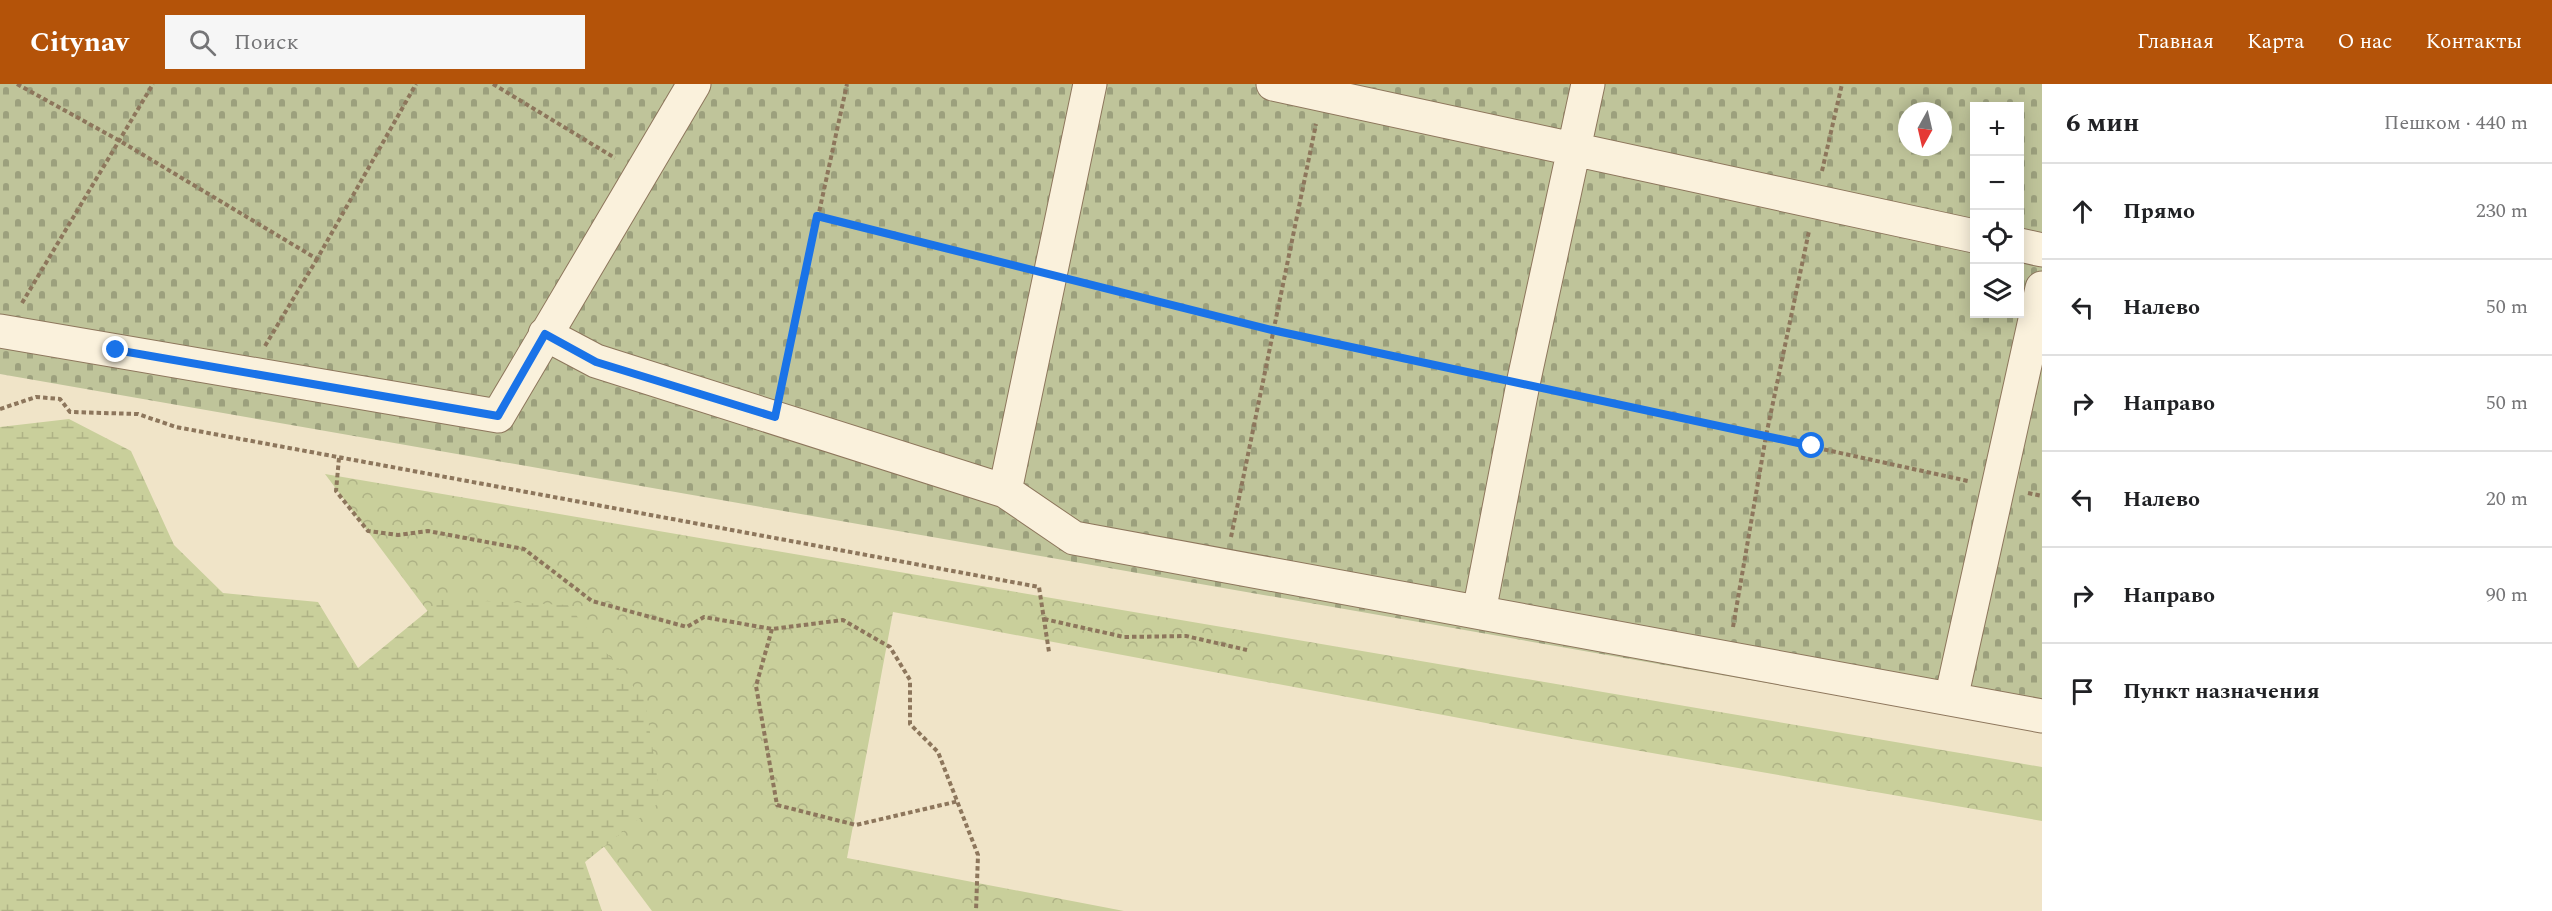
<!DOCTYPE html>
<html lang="ru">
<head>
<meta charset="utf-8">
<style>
  :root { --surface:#fff; --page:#f6f6f6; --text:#202124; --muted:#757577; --line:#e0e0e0; --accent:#b45309 }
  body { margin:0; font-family:Spectral,serif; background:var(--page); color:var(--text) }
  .controls { position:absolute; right:18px; top:18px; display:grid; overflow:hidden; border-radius:0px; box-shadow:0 3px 15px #0003 }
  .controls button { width:54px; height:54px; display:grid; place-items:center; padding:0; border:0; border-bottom:2px solid var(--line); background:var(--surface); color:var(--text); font:30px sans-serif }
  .compass { position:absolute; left:1898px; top:18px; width:54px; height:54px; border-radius:50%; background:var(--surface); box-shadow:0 3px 15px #0003; rotate:188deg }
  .stop { position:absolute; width:18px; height:18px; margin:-14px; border:4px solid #1a73e8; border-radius:50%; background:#fff }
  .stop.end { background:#1a73e8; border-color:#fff; box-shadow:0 2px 6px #0008 }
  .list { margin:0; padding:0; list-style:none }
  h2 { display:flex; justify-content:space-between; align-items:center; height:78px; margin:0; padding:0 24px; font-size:26px }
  h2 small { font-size:20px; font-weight:400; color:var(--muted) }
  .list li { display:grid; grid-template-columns:39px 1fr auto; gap:18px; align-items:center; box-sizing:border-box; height:96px; padding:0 24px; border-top:2px solid var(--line) }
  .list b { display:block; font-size:22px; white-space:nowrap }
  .list em { font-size:20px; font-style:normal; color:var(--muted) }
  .icon { flex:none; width:33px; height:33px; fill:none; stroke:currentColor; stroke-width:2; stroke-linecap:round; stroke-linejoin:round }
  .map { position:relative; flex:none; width:2042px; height:827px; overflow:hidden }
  header { display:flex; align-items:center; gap:36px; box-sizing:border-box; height:84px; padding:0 30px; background:var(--accent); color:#fff }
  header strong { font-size:28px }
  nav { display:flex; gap:33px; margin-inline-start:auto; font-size:21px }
  .search { width:420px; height:54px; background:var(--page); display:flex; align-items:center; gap:15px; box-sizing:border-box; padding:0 21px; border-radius:0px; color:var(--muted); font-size:22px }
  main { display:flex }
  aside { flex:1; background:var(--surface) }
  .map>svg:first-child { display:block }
  .forest { fill:url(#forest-crowns) }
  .wetland { fill:url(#wetland-marsh) }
  .cemetery { fill:url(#cemetery-stones); fill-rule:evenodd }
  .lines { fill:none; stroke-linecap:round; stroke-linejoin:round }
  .minor-casing { stroke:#8d765c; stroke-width:35 }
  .path { stroke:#8d765c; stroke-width:4; stroke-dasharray:4.5 3; stroke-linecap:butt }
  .minor { stroke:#faf1dc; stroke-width:33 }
  .route { stroke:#1a73e8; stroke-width:8 }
</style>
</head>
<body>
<header>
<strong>Citynav</strong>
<div class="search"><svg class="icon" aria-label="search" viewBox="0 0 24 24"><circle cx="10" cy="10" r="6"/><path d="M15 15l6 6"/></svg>Поиск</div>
<nav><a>Главная</a><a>Карта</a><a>О нас</a><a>Контакты</a></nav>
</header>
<main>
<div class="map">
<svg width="2042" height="827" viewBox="0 0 2042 827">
  <defs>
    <pattern id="forest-crowns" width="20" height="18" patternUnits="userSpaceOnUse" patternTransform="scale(1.5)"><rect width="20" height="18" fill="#c9cf9b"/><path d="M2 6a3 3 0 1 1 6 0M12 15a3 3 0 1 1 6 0" fill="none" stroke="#aeb285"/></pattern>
    <pattern id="wetland-marsh" width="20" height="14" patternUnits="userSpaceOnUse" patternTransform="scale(1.5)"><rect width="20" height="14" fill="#c9cf9b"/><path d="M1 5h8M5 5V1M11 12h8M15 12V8" fill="none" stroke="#aeb285"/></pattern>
    <pattern id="cemetery-stones" width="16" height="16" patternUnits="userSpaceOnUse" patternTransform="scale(1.5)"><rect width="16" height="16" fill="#bfc49a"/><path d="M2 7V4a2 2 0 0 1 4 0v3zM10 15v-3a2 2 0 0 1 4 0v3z" fill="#9ca07d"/></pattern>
  </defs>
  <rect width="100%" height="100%" fill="#f0e4c8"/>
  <path class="forest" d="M325 390 2042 683V737L1566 654 893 528 847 774 1124 827H652Z"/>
  <path class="wetland" d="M69 335 131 367 174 461 223 509 318 518 358 584 442 515 568 521 645 617 661 717 585 778 602 827H0V343Z"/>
  <path class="cemetery" d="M0 0H2042V647L0 290ZM1974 22H2020V230H1974ZM1907 27H1943V63H1907Z"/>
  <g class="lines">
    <defs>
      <path id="minor" d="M1273 0 1974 152
        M2020 161 2042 166
        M0 247 498 332 694 0
        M545 250 596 277 1005 407 1074 454 2042 632
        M1005 407 1090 0
        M1479 528 1523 300 1588 0
        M1951 615 2042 204"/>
    </defs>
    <use href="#minor" class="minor-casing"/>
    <path class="path" d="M17 0 120 57 317 175 416 0
      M493 0 615 74
      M1822 87 1842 0
      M817 132 1020 183
      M1079 198 1272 246 1493 293
      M22 219 153 0
      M265 262 317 175
      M781 303 847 0
      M1553 306 1968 397
      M0 325 36 313 60 315 70 328 138 330 176 343 1039 503 1049 568
      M339 374 336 407 368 447 398 451 428 447 524 465 592 517 687 543 704 533 772 545 843 536 890 563 910 596V640L938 668 978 771 976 827
      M2028 409 2042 412
      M1231 453 1316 40
      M1044 535 1124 553 1186 552 1247 566
      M1733 543 1766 352 1809 147
      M772 545 756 602 777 721 856 741 959 717"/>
    <use href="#minor" class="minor"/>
  </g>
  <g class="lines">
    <path class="route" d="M116 266 498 332 545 250 596 278 775 333 817 132 1272 246 1812 362"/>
  </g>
</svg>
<div class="controls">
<button>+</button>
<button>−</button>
<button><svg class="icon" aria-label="locate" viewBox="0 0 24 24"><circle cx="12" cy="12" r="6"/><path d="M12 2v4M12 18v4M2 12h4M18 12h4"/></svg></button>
<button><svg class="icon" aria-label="layers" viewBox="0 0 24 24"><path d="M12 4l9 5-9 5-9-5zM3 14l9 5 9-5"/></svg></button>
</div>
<svg class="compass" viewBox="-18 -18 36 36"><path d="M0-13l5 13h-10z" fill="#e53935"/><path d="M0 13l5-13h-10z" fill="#757577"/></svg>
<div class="stop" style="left:1812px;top:362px"></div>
<div class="stop end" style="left:116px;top:266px"></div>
</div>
<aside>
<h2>6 мин<small>Пешком · 440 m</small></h2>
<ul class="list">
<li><svg class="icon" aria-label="ahead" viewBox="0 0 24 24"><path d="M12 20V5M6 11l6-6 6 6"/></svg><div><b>Прямо</b></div><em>230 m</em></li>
<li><svg class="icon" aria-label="left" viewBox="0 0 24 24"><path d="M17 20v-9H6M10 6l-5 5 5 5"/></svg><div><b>Налево</b></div><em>50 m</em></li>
<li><svg class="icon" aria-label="right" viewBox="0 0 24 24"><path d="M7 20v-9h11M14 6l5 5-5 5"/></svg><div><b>Направо</b></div><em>50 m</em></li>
<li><svg class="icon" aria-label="left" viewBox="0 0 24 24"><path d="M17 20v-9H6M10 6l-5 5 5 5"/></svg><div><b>Налево</b></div><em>20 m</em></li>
<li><svg class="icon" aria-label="right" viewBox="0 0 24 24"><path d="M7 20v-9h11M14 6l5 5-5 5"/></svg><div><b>Направо</b></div><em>90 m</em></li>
<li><svg class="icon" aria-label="arrive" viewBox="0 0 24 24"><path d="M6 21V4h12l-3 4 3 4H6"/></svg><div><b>Пункт назначения</b></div></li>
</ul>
</aside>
</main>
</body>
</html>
